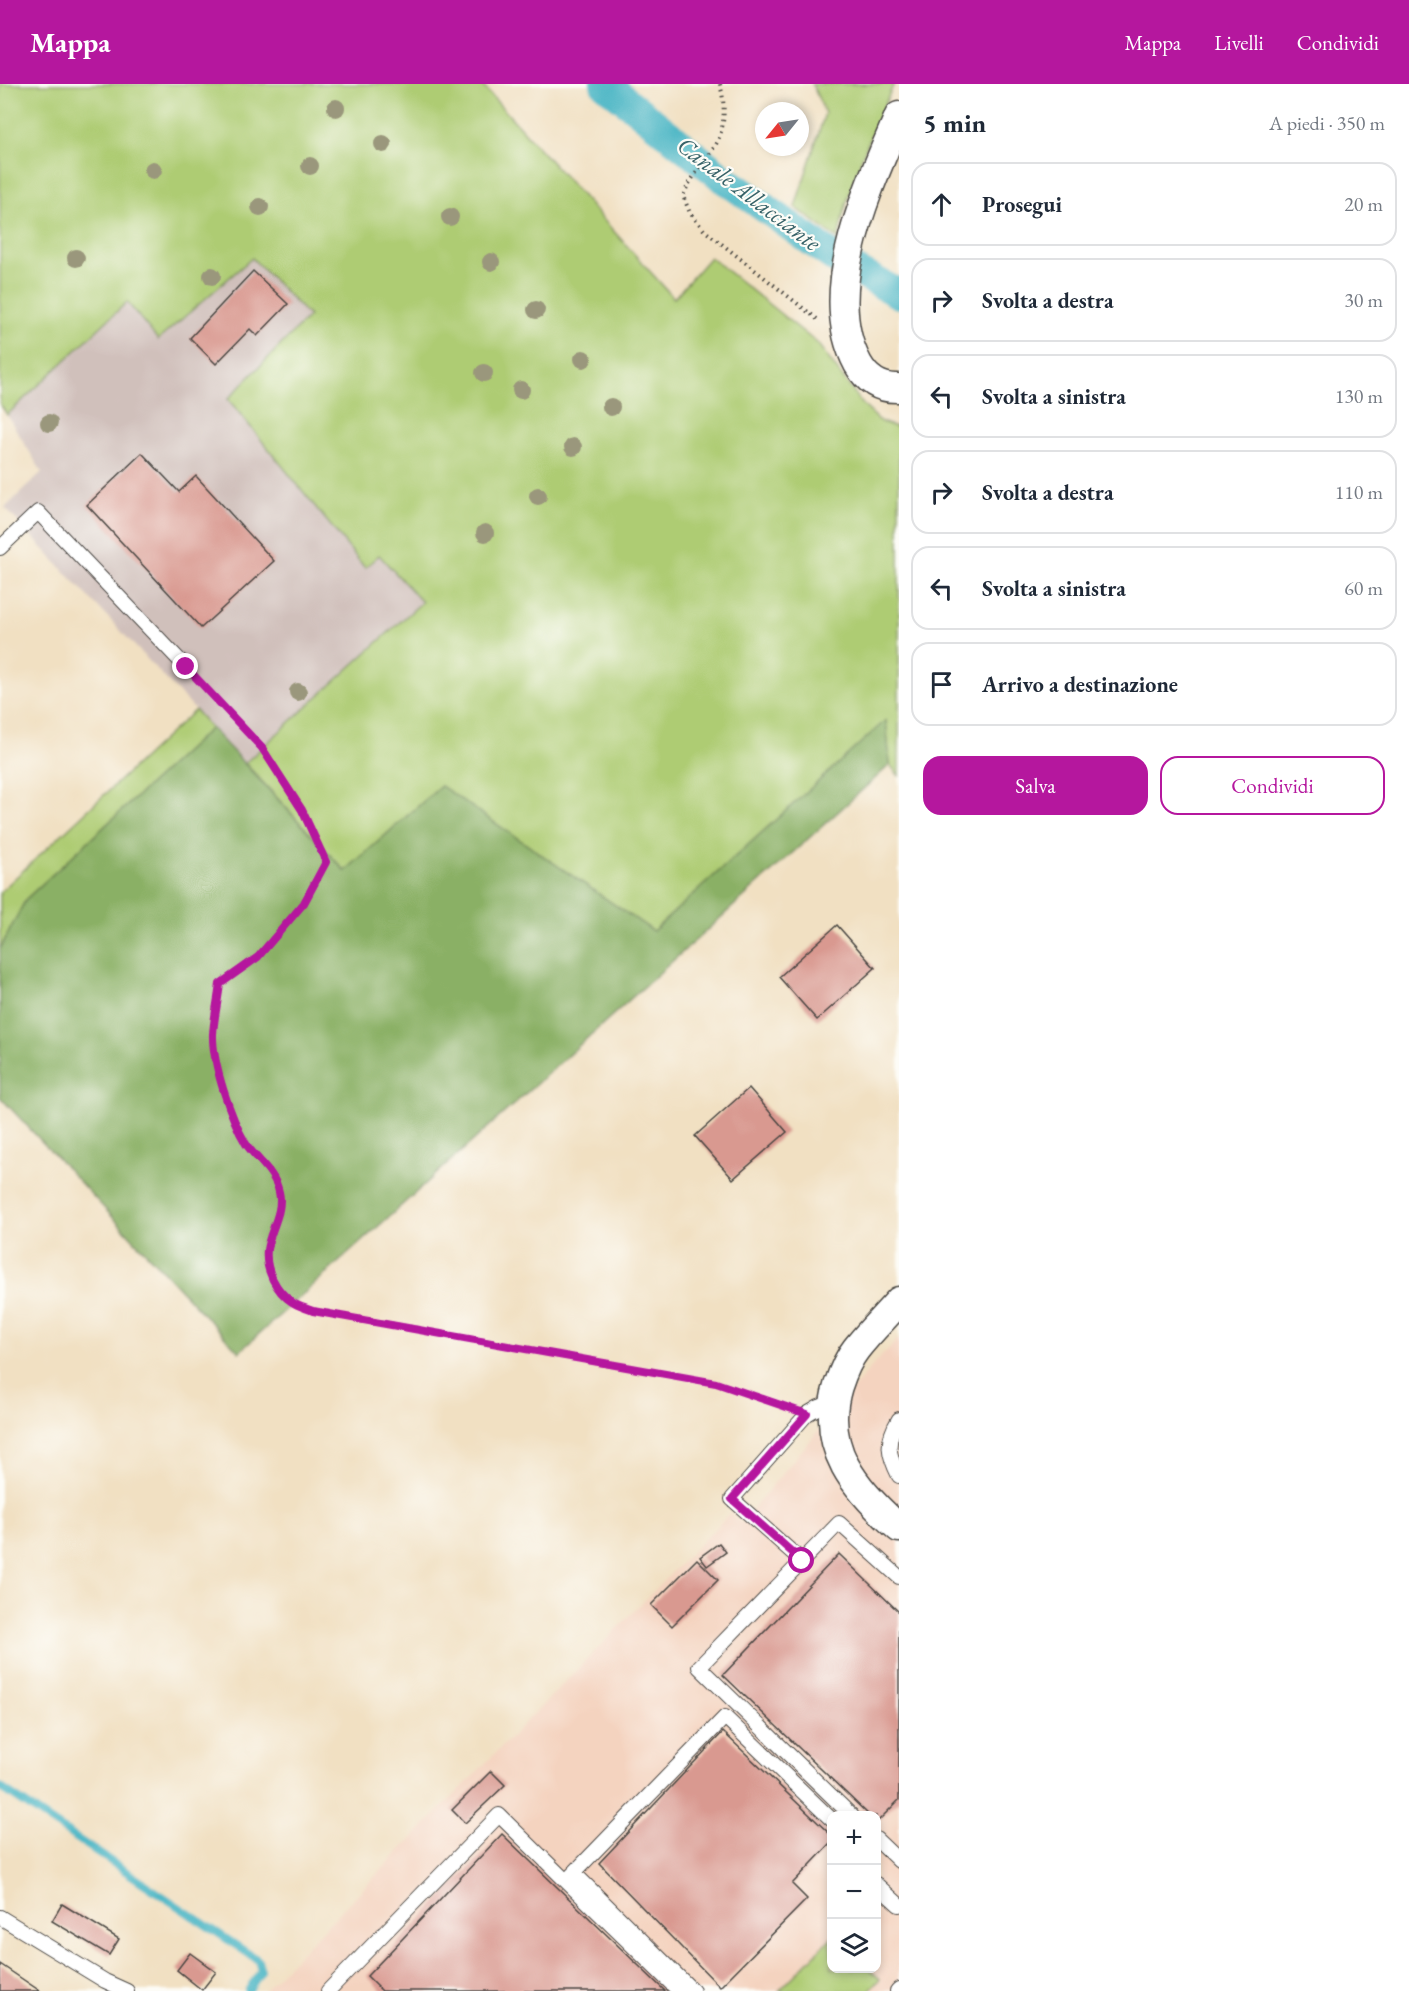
<!DOCTYPE html>
<html lang="it">
<head>
<meta charset="utf-8">
<style>
  :root { --surface:#fff; --page:#f2f2f3; --text:#1f2937; --muted:#747a83; --line:#e0e1e3; --accent:#b5179e }
  body { margin:0; font-family:"EB Garamond",serif; background:var(--page); color:var(--text) }
  .controls { position:absolute; right:18px; bottom:18px; display:grid; overflow:hidden; border-radius:12px; box-shadow:0 3px 9px #0003 }
  .controls button { width:54px; height:54px; display:grid; place-items:center; padding:0; border:0; border-bottom:2px solid var(--line); background:var(--surface); color:var(--text); font:30px sans-serif }
  .compass { position:absolute; left:755px; top:18px; width:54px; height:54px; border-radius:50%; background:var(--surface); box-shadow:0 3px 9px #0003; rotate:240deg }
  .stop { position:absolute; width:18px; height:18px; margin:-14px; border:4px solid #b5179e; border-radius:50%; background:#fff }
  .stop.end { background:#b5179e; border-color:#fff; box-shadow:0 2px 6px #0008 }
  .list { margin:0; padding:0; list-style:none }
  h2 { display:flex; justify-content:space-between; align-items:center; height:78px; margin:0; padding:0 24px; font-size:26px }
  h2 small { font-size:20px; font-weight:400; color:var(--muted) }
  .list li { display:grid; grid-template-columns:39px 1fr auto; gap:18px; align-items:center; box-sizing:border-box; height:84px; margin:0 12px 12px; padding:0 12px; border:2px solid var(--line); border-radius:18px }
  .list b { display:block; font-size:22px; white-space:nowrap }
  .list em { font-size:20px; font-style:normal; color:var(--muted) }
  .actions { display:flex; gap:12px; padding:18px 24px }
  .actions a { flex:1; padding:14px 0; border:2px solid var(--accent); border-radius:18px; text-align:center; font-size:21px; color:var(--accent) }
  .actions .main { background:var(--accent); color:#fff }
  .icon { flex:none; width:33px; height:33px; fill:none; stroke:currentColor; stroke-width:2; stroke-linecap:round; stroke-linejoin:round }
  .map { position:relative; flex:none; width:899px; height:1907px; overflow:hidden }
  header { display:flex; align-items:center; gap:36px; box-sizing:border-box; height:84px; padding:0 30px; background:var(--accent); color:#fff }
  header strong { font-size:28px }
  nav { display:flex; gap:33px; margin-inline-start:auto; font-size:21px }
  main { display:flex }
  aside { flex:1; background:var(--surface) }
  .map>svg:first-child { display:block }
  .built { fill:#f4d3bf; fill-rule:evenodd }
  .industrial { fill:#d0c0bb }
  .green { fill:#aecc73; stroke:#6c7c4f; stroke-width:1.5 }
  .forest { fill:#8ab065; stroke:#5a6e48; stroke-width:1.5 }
  .lines { fill:none; stroke-linecap:round; stroke-linejoin:round }
  .stream { stroke:#48b5c4; stroke-width:8 }
  .canal { stroke:#48b5c4; stroke-width:30 }
  .building { fill:#d99990 }
  .lane-casing { stroke:#494642; stroke-width:16 }
  .street-casing { stroke:#494642; stroke-width:31 }
  .path { stroke:#494642; stroke-width:4; stroke-dasharray:1.5 4.5; stroke-linecap:butt }
  .lane { stroke:#fff; stroke-width:14 }
  .street { stroke:#fff; stroke-width:28 }
  .tree { fill:#9a977b }
  .route { stroke:#b5179e; stroke-width:8 }
  .labels { text-anchor:middle; stroke-width:4.5; stroke-linejoin:round; paint-order:stroke }
  .water-label { font-size:24px; font-style:italic; fill:#376268; stroke:#fdfcf7 }
</style>
</head>
<body>
<header>
<strong>Mappa</strong>
<nav><a>Mappa</a><a>Livelli</a><a>Condividi</a></nav>
</header>
<main>
<div class="map">
<svg width="899" height="1907" viewBox="0 0 899 1907">
  <rect width="100%" height="100%" fill="#fdfcf7"/>
  <filter id="ink" filterUnits="userSpaceOnUse"><feTurbulence type="fractalNoise" baseFrequency=".0167" numOctaves="2"/><feDisplacementMap in="SourceGraphic" scale="12" xChannelSelector="R" yChannelSelector="G"/><feConvolveMatrix kernelMatrix="1 2 1 2 8 2 1 2 1" color-interpolation-filters="sRGB"/></filter>
  <filter id="wash" filterUnits="userSpaceOnUse"><feTurbulence type="fractalNoise" baseFrequency=".008" numOctaves="4" result="noise"/><feDisplacementMap in="SourceGraphic" scale="24" xChannelSelector="R" yChannelSelector="G"/><feGaussianBlur stdDeviation="1.35" result="paint"/><feColorMatrix in="noise" values="0 0 0 0 0 0 0 0 0 0 0 0 0 0 0 0 0 1.4 0 .05"/><feComposite in="paint" operator="in"/></filter>
  <g filter="url(#wash)">
    <rect width="100%" height="100%" fill="#f1e0c2"/>
    <path class="built" d="M899 1254V1907H263L730 1429 741 1439 874 1280ZM832 1732H876V1884H832Z"/>
    <path class="industrial" d="M252 173 309 233 229 315 365 484 379 471 422 518 245 679 5 424 42 388 7 331 127 218 158 256Z"/>
    <path class="green" d="M0 0H481L674 214 710 173 817 259 864 322 881 338 899 344V692L890 681 886 637 653 847 441 702 345 787 245 679 422 518 379 471 365 484 228 315 309 232 252 174 158 256 127 218 7 331 0 320Z
      M812 0H894C871 50 848 101 838 155L795 123 825 29Z
      M195 626 211 644 26 815 0 865V808Z
      M831 1854 832 1884 869 1885 880 1895 869 1907H779Z"/>
    <path class="forest" d="M886 636 890 681 239 1268 0 1013V865L26 815 211 644 345 787 441 702 653 847Z"/>
    <g class="lines">
      <path class="stream" d="M0 1703 258 1876 261 1887 248 1907"/>
      <path class="canal" d="M605 0 723 94 839 177 899 210"/>
    </g>
    <g id="blocks">
      <path class="building" d="M253 187 288 220 257 252 250 245 216 280 190 254Z
        M142 369 179 408 196 392 274 477 201 544 87 421Z
        M837 841 875 884 817 936 779 893Z
        M749 1004 787 1048 733 1095 695 1052Z
        M719 1459 726 1468 707 1482 700 1473Z
        M839 1470 899 1528V1716L876 1739V1732H870L723 1591Z
        M697 1475 718 1496 672 1542 651 1521Z
        M723 1648 832 1752V1758L792 1800 807 1815 720 1903 599 1779Z
        M491 1687 505 1701 465 1739 452 1726Z
        M502 1750 665 1907H382L367 1892Z
        M62 1820 119 1855 109 1871 52 1837Z
        M190 1869 216 1888 202 1906 177 1886Z
        M0 1880 40 1907H0Z"/>
    </g>
  </g>
  <g filter="url(#ink)">
    <use href="#blocks" fill-opacity="0" stroke="#494642" stroke-width="1.5"/>
    <g class="lines">
      <defs>
        <path id="lane" d="M0 464 38 428 186 583
          M899 1335C885 1358 888 1370 899 1392
          M802 1477 732 1415 807 1330 819 1323 833 1318
          M852 1732 699 1583 839 1439 899 1493
          M876 1755 899 1777
          M574 1789 693 1907
          M566 1797 679 1907
          M876 1800 899 1821
          M0 1833 105 1897 127 1907
          M328 1907 499 1731 566 1797 725 1633 832 1736
          M897 1907 899 1905"/>
        <path id="street" d="M899 32C870 101 818 207 858 280 867 296 880 305 899 304
          M899 1217C885 1233 869 1248 856 1265 848 1275 842 1290 838 1302 819 1364 856 1406 899 1444"/>
      </defs>
      <use href="#lane" class="lane-casing"/>
      <use href="#street" class="street-casing"/>
      <path class="path" d="M720 0C725 19 726 42 716 60 706 78 691 92 683 112L690 129 704 146 817 235
        M200 598 262 664 302 726 326 778 304 819 258 873 220 900C218 917 214 934 213 950 212 979 231 1035 246 1060 257 1077 275 1088 279 1108 284 1128 269 1148 267 1166 265 1186 276 1207 292 1218 297 1222 306 1224 313 1226L716 1299 786 1322"/>
      <use href="#lane" class="lane"/>
      <use href="#street" class="street"/>
    </g>
    <g class="tree">
      <circle cx="336" cy="24" r="9"/>
      <circle cx="383" cy="60" r="9"/>
      <circle cx="310" cy="82" r="9"/>
      <circle cx="153" cy="86" r="9"/>
      <circle cx="260" cy="123" r="9"/>
      <circle cx="450" cy="133" r="9"/>
      <circle cx="76" cy="174" r="9"/>
      <circle cx="491" cy="178" r="9"/>
      <circle cx="212" cy="192" r="9"/>
      <circle cx="536" cy="226" r="9"/>
      <circle cx="583" cy="275" r="9"/>
      <circle cx="484" cy="289" r="9"/>
      <circle cx="521" cy="306" r="9"/>
      <circle cx="611" cy="323" r="9"/>
      <circle cx="49" cy="339" r="9"/>
      <circle cx="573" cy="363" r="9"/>
      <circle cx="538" cy="412" r="9"/>
      <circle cx="485" cy="449" r="9"/>
      <circle cx="298" cy="608" r="9"/>
    </g>
  </g>
  <g class="lines" filter="url(#ink)">
    <path class="route" d="M186 583 262 664 302 726 326 778 304 819 258 873 220 900C218 917 214 934 213 950 212 979 231 1035 246 1060 257 1076 275 1088 279 1108 284 1128 269 1148 267 1166 265 1186 276 1207 292 1218 297 1222 306 1224 313 1227L716 1299 807 1330 732 1415 802 1477"/>
  </g>
  <g class="labels">
    <g class="water-label">
      <text transform="translate(749 110) rotate(37)" y="8">Canale Allacciante</text>
    </g>
  </g>
</svg>
<div class="controls">
<button>+</button>
<button>−</button>
<button><svg class="icon" aria-label="layers" viewBox="0 0 24 24"><path d="M12 4l9 5-9 5-9-5zM3 14l9 5 9-5"/></svg></button>
</div>
<svg class="compass" viewBox="-18 -18 36 36"><path d="M0-13l5 13h-10z" fill="#e53935"/><path d="M0 13l5-13h-10z" fill="#747a83"/></svg>
<div class="stop" style="left:802px;top:1477px"></div>
<div class="stop end" style="left:186px;top:583px"></div>
</div>
<aside>
<h2>5 min<small>A piedi · 350 m</small></h2>
<ul class="list">
<li><svg class="icon" aria-label="ahead" viewBox="0 0 24 24"><path d="M12 20V5M6 11l6-6 6 6"/></svg><div><b>Prosegui</b></div><em>20 m</em></li>
<li><svg class="icon" aria-label="right" viewBox="0 0 24 24"><path d="M7 20v-9h11M14 6l5 5-5 5"/></svg><div><b>Svolta a destra</b></div><em>30 m</em></li>
<li><svg class="icon" aria-label="left" viewBox="0 0 24 24"><path d="M17 20v-9H6M10 6l-5 5 5 5"/></svg><div><b>Svolta a sinistra</b></div><em>130 m</em></li>
<li><svg class="icon" aria-label="right" viewBox="0 0 24 24"><path d="M7 20v-9h11M14 6l5 5-5 5"/></svg><div><b>Svolta a destra</b></div><em>110 m</em></li>
<li><svg class="icon" aria-label="left" viewBox="0 0 24 24"><path d="M17 20v-9H6M10 6l-5 5 5 5"/></svg><div><b>Svolta a sinistra</b></div><em>60 m</em></li>
<li><svg class="icon" aria-label="arrive" viewBox="0 0 24 24"><path d="M6 21V4h12l-3 4 3 4H6"/></svg><div><b>Arrivo a destinazione</b></div></li>
</ul>
<div class="actions"><a class="main">Salva</a><a>Condividi</a></div>
</aside>
</main>
</body>
</html>
